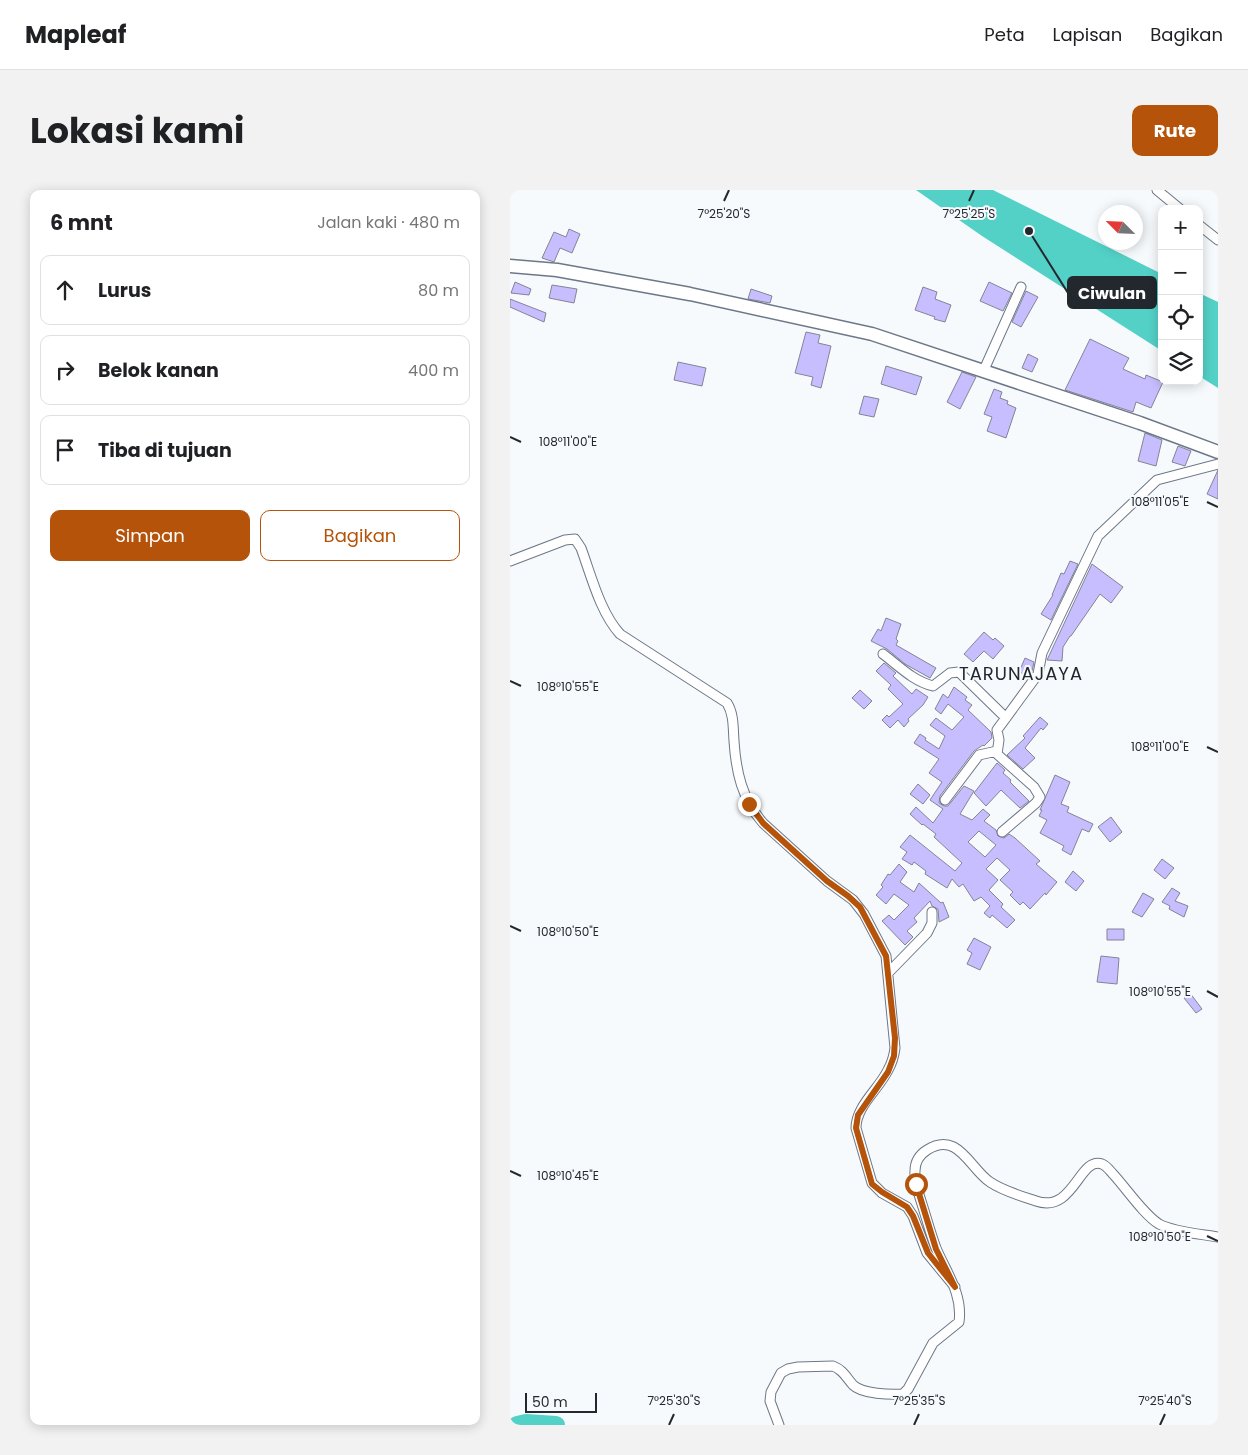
<!DOCTYPE html>
<html lang="id">
<head>
<meta charset="utf-8">
<style>
  :root { --surface:#fff; --page:#f2f2f2; --text:#202124; --muted:#757577; --line:#e0e0e0; --accent:#b45309 }
  body { margin:0; font-family:Poppins,sans-serif; background:var(--page); color:var(--text) }
  .controls { position:absolute; right:15px; top:15px; display:grid; overflow:hidden; border-radius:10px; box-shadow:0 2px 12px #0003 }
  .controls button { width:45px; height:45px; display:grid; place-items:center; padding:0; border:0; border-bottom:1px solid var(--line); background:var(--surface); color:var(--text); font:25px sans-serif }
  .compass { position:absolute; left:588px; top:15px; width:45px; height:45px; border-radius:50%; background:var(--surface); box-shadow:0 2px 12px #0003; rotate:294deg }
  .scale { position:absolute; left:15px; bottom:12px; width:72px; box-sizing:border-box; padding-left:5px; border:2px solid #23282e; border-top:0; font-size:14px; line-height:18px; white-space:nowrap; color:#23282e; -webkit-text-stroke:4px #f7fafd; paint-order:stroke }
  .stop { position:absolute; width:15px; height:15px; margin:-11px; border:4px solid #b45309; border-radius:50%; background:#fff }
  .stop.end { background:#b45309; border-color:#fff; box-shadow:0 1px 5px #0008 }
  .list { margin:0; padding:0; list-style:none }
  h2 { display:flex; justify-content:space-between; align-items:center; height:65px; margin:0; padding:0 20px; font-size:21px }
  h2 small { font-size:16px; font-weight:400; color:var(--muted) }
  .list li { display:grid; grid-template-columns:32px 1fr auto; gap:15px; align-items:center; box-sizing:border-box; height:70px; margin:0 10px 10px; padding:0 10px; border:1px solid var(--line); border-radius:10px }
  .list b { display:block; font-size:19px; white-space:nowrap }
  .list em { font-size:16px; font-style:normal; color:var(--muted) }
  .actions { display:flex; gap:10px; padding:15px 20px }
  .actions a { flex:1; padding:11px 0; border:1px solid var(--accent); border-radius:10px; text-align:center; font-size:18px; color:var(--accent) }
  .actions .main { background:var(--accent); color:#fff }
  .icon { flex:none; width:28px; height:28px; fill:none; stroke:currentColor; stroke-width:2; stroke-linecap:round; stroke-linejoin:round }
  .map { position:relative; flex:none; width:708px; height:1235px; overflow:hidden; border-radius:10px }
  header { display:flex; align-items:center; gap:30px; box-sizing:border-box; height:70px; padding:0 25px; background:var(--surface); border-bottom:1px solid var(--line) }
  header strong { font-size:24px }
  nav { display:flex; gap:28px; margin-inline-start:auto; font-size:18px }
  .intro { display:flex; align-items:center; justify-content:space-between; box-sizing:border-box; height:120px; padding:0 30px }
  h1 { margin:0; font-size:35px }
  .button { padding:12px 22px; border-radius:10px; background:var(--accent); color:#fff; font-size:18px; font-weight:700 }
  main { display:flex; gap:30px; padding:0 30px }
  aside { flex:1; background:var(--surface); border-radius:10px; box-shadow:0 2px 12px #0003 }
  .map>svg:first-child { display:block }
  .water { fill:#53d1c7 }
  .lines { fill:none; stroke-linecap:round; stroke-linejoin:round }
  .river { stroke:#53d1c7; stroke-width:18 }
  .building { fill:#c6befe; stroke:#858396; fill-rule:evenodd }
  .street-casing { stroke:#6c7888; stroke-width:11 }
  .secondary-casing { stroke:#6c7888; stroke-width:15 }
  .street { stroke:#fff; stroke-width:9 }
  .secondary { stroke:#fff; stroke-width:12 }
  .route { stroke:#b45309; stroke-width:6 }
  .ticks { fill:none; stroke:#23282e; stroke-width:2 }
  .labels { text-anchor:middle; stroke-width:4; stroke-linejoin:round; paint-order:stroke }
  .quarter-label { font-size:18px; letter-spacing:1px; fill:#23282e; stroke:#f7fafd }
  .ticks-label { font-size:12px; text-anchor:middle; fill:#23282e; stroke:#f7fafd; stroke-width:4; stroke-linejoin:round; paint-order:stroke }
  .leader { fill:none; stroke:#23282e; stroke-width:2 }
  .callout-dot { fill:#23282e; stroke:#f7fafd; stroke-width:2 }
  .callout { fill:#23282e; stroke:#23282e; stroke-width:2 }
  .callout-label { font-size:16px; text-anchor:middle; font-weight:bold; fill:#fff }
</style>
</head>
<body>
<header>
<strong>Mapleaf</strong>
<nav><a>Peta</a><a>Lapisan</a><a>Bagikan</a></nav>
</header>
<div class="intro"><h1>Lokasi kami</h1><a class="button">Rute</a></div>
<main>
<aside>
<h2>6 mnt<small>Jalan kaki · 480 m</small></h2>
<ul class="list">
<li><svg class="icon" aria-label="ahead" viewBox="0 0 24 24"><path d="M12 20V5M6 11l6-6 6 6"/></svg><div><b>Lurus</b></div><em>80 m</em></li>
<li><svg class="icon" aria-label="right" viewBox="0 0 24 24"><path d="M7 20v-9h11M14 6l5 5-5 5"/></svg><div><b>Belok kanan</b></div><em>400 m</em></li>
<li><svg class="icon" aria-label="arrive" viewBox="0 0 24 24"><path d="M6 21V4h12l-3 4 3 4H6"/></svg><div><b>Tiba di tujuan</b></div></li>
</ul>
<div class="actions"><a class="main">Simpan</a><a>Bagikan</a></div>
</aside>
<div class="map">
<svg width="708" height="1235" viewBox="0 0 708 1235">
  <rect width="100%" height="100%" fill="#f7fafd"/>
  <path class="water" d="M406 0H483L652 84V161L472 46Z
    M689 103 708 112V198L689 186Z"/>
  <g class="lines">
    <path class="river" d="M7 1235 16 1233 46 1235"/>
  </g>
  <path class="building" d="M59 39 70 44 62 63 50 58 44 72 32 68 44 42 56 47Z
    M5 92 21 99 19 105 1 103Z
    M479 92 502 103 493 121 470 111Z
    M42 95 67 99 64 113 39 108Z
    M413 97 427 102 425 109 441 115 435 132 424 129 425 127 405 120Z
    M241 99 262 106 260 113 238 109Z
    M516 101 528 107 511 137 502 132Z
    M0 109 36 123 34 132 0 117Z
    M296 142 310 145 308 153 321 156 311 198 301 195 303 187 285 183Z
    M580 149 619 168 613 179 635 189 636 185 653 192 641 218 626 212 623 222 555 200Z
    M518 164 528 169 522 182 512 178Z
    M168 172 196 178 192 196 164 190Z
    M376 176 412 187 406 205 371 194Z
    M452 182 466 187 450 219 437 212Z
    M484 199 492 202 490 208 498 211 497 214 506 218 496 248 477 241 482 227 474 224Z
    M354 206 369 209 364 227 349 224Z
    M635 243 652 250 646 276 628 271Z
    M668 256 681 261 675 276 662 272Z
    M708 280V309L697 304Z
    M560 371 568 374 541 430 531 424 543 405H542L551 383 554 384Z
    M582 374 613 397 601 413 590 404 561 446H560L553 457 552 471 537 470Z
    M376 428 391 434 386 449 388 451 386 455 426 478 420 488 395 474 377 459 361 451 368 439 371 441Z
    M474 442 483 450 485 448 494 456 483 469 474 461 463 472 454 464Z
    M515 468 524 472 522 481 519 486 509 482Z
    M374 473 386 483 383 486 402 504 406 499 418 507 413 515 398 529 399 531 394 537 388 530 380 538 372 530 377 525 379 527 393 514 378 499 381 495 366 481Z
    M444 497 457 507 455 510 462 515 458 520 481 542 482 548 474 556 473 555 464 561 430 606 429 613 434 616H438L454 596 464 601 450 624 462 630 473 619 480 625 474 631 486 640 488 646 494 648 499 644 505 648 530 671 526 674 547 692 536 705 535 703 520 719 513 712 510 715 500 705 503 702 490 690 500 680 487 668 476 679 488 690 479 700 493 714 491 717 505 730 497 738 482 725 480 728 474 723 480 716 471 707 464 711 453 694 449 697 442 689 437 698 415 684 416 681 404 672 402 675 392 669 397 662 390 657 400 645 445 681 452 673 424 647 426 644 413 634 412 635 400 624 406 617 423 633 433 619 420 610 432 592 419 583 429 569 404 553 410 544 416 548 415 550 429 559 435 546 420 535 426 528 442 540 454 527 438 514 431 524 425 519 433 504 438 508ZM469 641 486 655 475 667 458 652Z
    M350 500 362 511 354 519 342 508Z
    M530 527 538 534 533 540 531 538 515 558 525 568 513 579 497 565 515 548 513 546Z
    M487 573 495 580 493 583 501 590 500 592 519 611 510 618 491 600 476 616 464 603Z
    M545 585 560 592 551 614 559 617 557 622 583 634 579 642 572 639 561 665 552 660 554 656 530 643 537 630 529 626 532 620H530Z
    M408 594 420 605 413 614 400 604Z
    M601 627 612 642 600 652 588 637Z
    M652 669 664 678 655 689 644 680Z
    M389 674 397 682 390 692 404 702 409 693 431 713 433 712 439 727 429 732 428 719 422 716 420 711 404 728 407 732 397 741 403 747 395 755 372 731 379 725 384 730 399 715 384 704 376 714 366 705 373 697 371 695 378 684 380 685Z
    M563 681 574 691 566 701 555 692Z
    M662 698 670 703 665 711 678 716 674 727 659 719 660 716 652 712Z
    M633 703 644 709 632 727 622 722Z
    M597 739H614V750H597Z
    M464 748 481 757 470 780 457 774 462 763 457 760Z
    M591 766 609 768 607 794 587 792Z
    M680 803 692 819 686 823 674 808Z"/>
  <g class="lines">
    <defs>
      <path id="street" d="M647 0 670 19
        M689 35 708 50
        M473 182 511 97
        M0 371 55 350 65 349 71 358C81 385 90 422 110 444L217 513C224 524 223 538 224 551 226 582 232 609 253 633L317 691 343 710 354 724 376 766 385 858C384 866 382 873 378 880 369 899 346 916 346 938L362 993 372 1003 397 1017 403 1026 417 1063 445 1097
        M373 464C389 476 403 491 423 496L440 483 449 482 496 528
        M435 610 469 565 487 561
        M492 642 526 613 530 607 524 597 487 564 489 550 487 540 528 484 532 463 588 346 647 290 708 274
        M379 782 417 743 422 733V722
        M269 1235 260 1211 261 1202 271 1183 278 1179 288 1177 323 1176C333 1180 336 1187 343 1195 352 1204 381 1205 393 1204L398 1199 423 1153 449 1132C453 1104 436 1082 426 1058 420 1042 416 1026 411 1011 408 1001 404 991 405 981 405 972 409 965 417 960 448 940 460 979 480 992 493 1001 511 1006 526 1011 564 1024 569 966 592 974 597 976 600 981 603 984 616 998 634 1025 649 1034 664 1042 691 1044 708 1047"/>
      <path id="secondary" d="M0 76 47 80 180 104 362 144 630 233 708 262"/>
    </defs>
    <use href="#street" class="street-casing"/>
    <use href="#secondary" class="secondary-casing"/>
    <use href="#street" class="street"/>
    <use href="#secondary" class="secondary"/>
  </g>
  <g class="lines">
    <path class="route" d="M239 614 253 633 317 691 338 706 350 717 376 766 385 848 384 866 378 882 348 925 346 938 362 994 372 1002 397 1017 403 1026 418 1063 445 1097 426 1059 406 994"/>
  </g>
  <path class="ticks" d="M214 11 219 0M459 11 464 0M0 247 11 252M697 312 708 317M0 491 11 496M697 557 708 562M0 736 11 741M697 801 708 807M0 981 11 986M697 1046 708 1051M159 1235 164 1224M404 1235 409 1224M650 1235 655 1224"/>
  <g class="labels">
    <g class="quarter-label">
      <text x="511" y="490">TARUNAJAYA</text>
    </g>
  </g>
  <g class="ticks-label">
    <text x="214" y="28">7°25'20"S</text>
    <text x="459" y="28">7°25'25"S</text>
    <text x="58" y="256">108°11'00"E</text>
    <text x="650" y="316">108°11'05"E</text>
    <text x="58" y="501">108°10'55"E</text>
    <text x="650" y="561">108°11'00"E</text>
    <text x="58" y="746">108°10'50"E</text>
    <text x="650" y="806">108°10'55"E</text>
    <text x="58" y="990">108°10'45"E</text>
    <text x="650" y="1051">108°10'50"E</text>
    <text x="164" y="1215">7°25'30"S</text>
    <text x="409" y="1215">7°25'35"S</text>
    <text x="655" y="1215">7°25'40"S</text>
  </g>
  <path class="leader" d="M519 41L558 103"/>
  <circle class="callout-dot" cx="519" cy="41" r="5"/>
  <rect class="callout" x="558" y="87" width="88" height="31" rx="5"/>
  <g class="callout-label">
    <text x="602" y="109">Ciwulan</text>
  </g>
</svg>
<div class="controls">
<button>+</button>
<button>−</button>
<button><svg class="icon" aria-label="locate" viewBox="0 0 24 24"><circle cx="12" cy="12" r="6"/><path d="M12 2v4M12 18v4M2 12h4M18 12h4"/></svg></button>
<button><svg class="icon" aria-label="layers" viewBox="0 0 24 24"><path d="M12 4l9 5-9 5-9-5zM3 14l9 5 9-5"/></svg></button>
</div>
<svg class="compass" viewBox="-18 -18 36 36"><path d="M0-13l5 13h-10z" fill="#e53935"/><path d="M0 13l5-13h-10z" fill="#757577"/></svg>
<div class="scale">50 m</div>
<div class="stop" style="left:406px;top:994px"></div>
<div class="stop end" style="left:239px;top:614px"></div>
</div>
</main>
</body>
</html>
